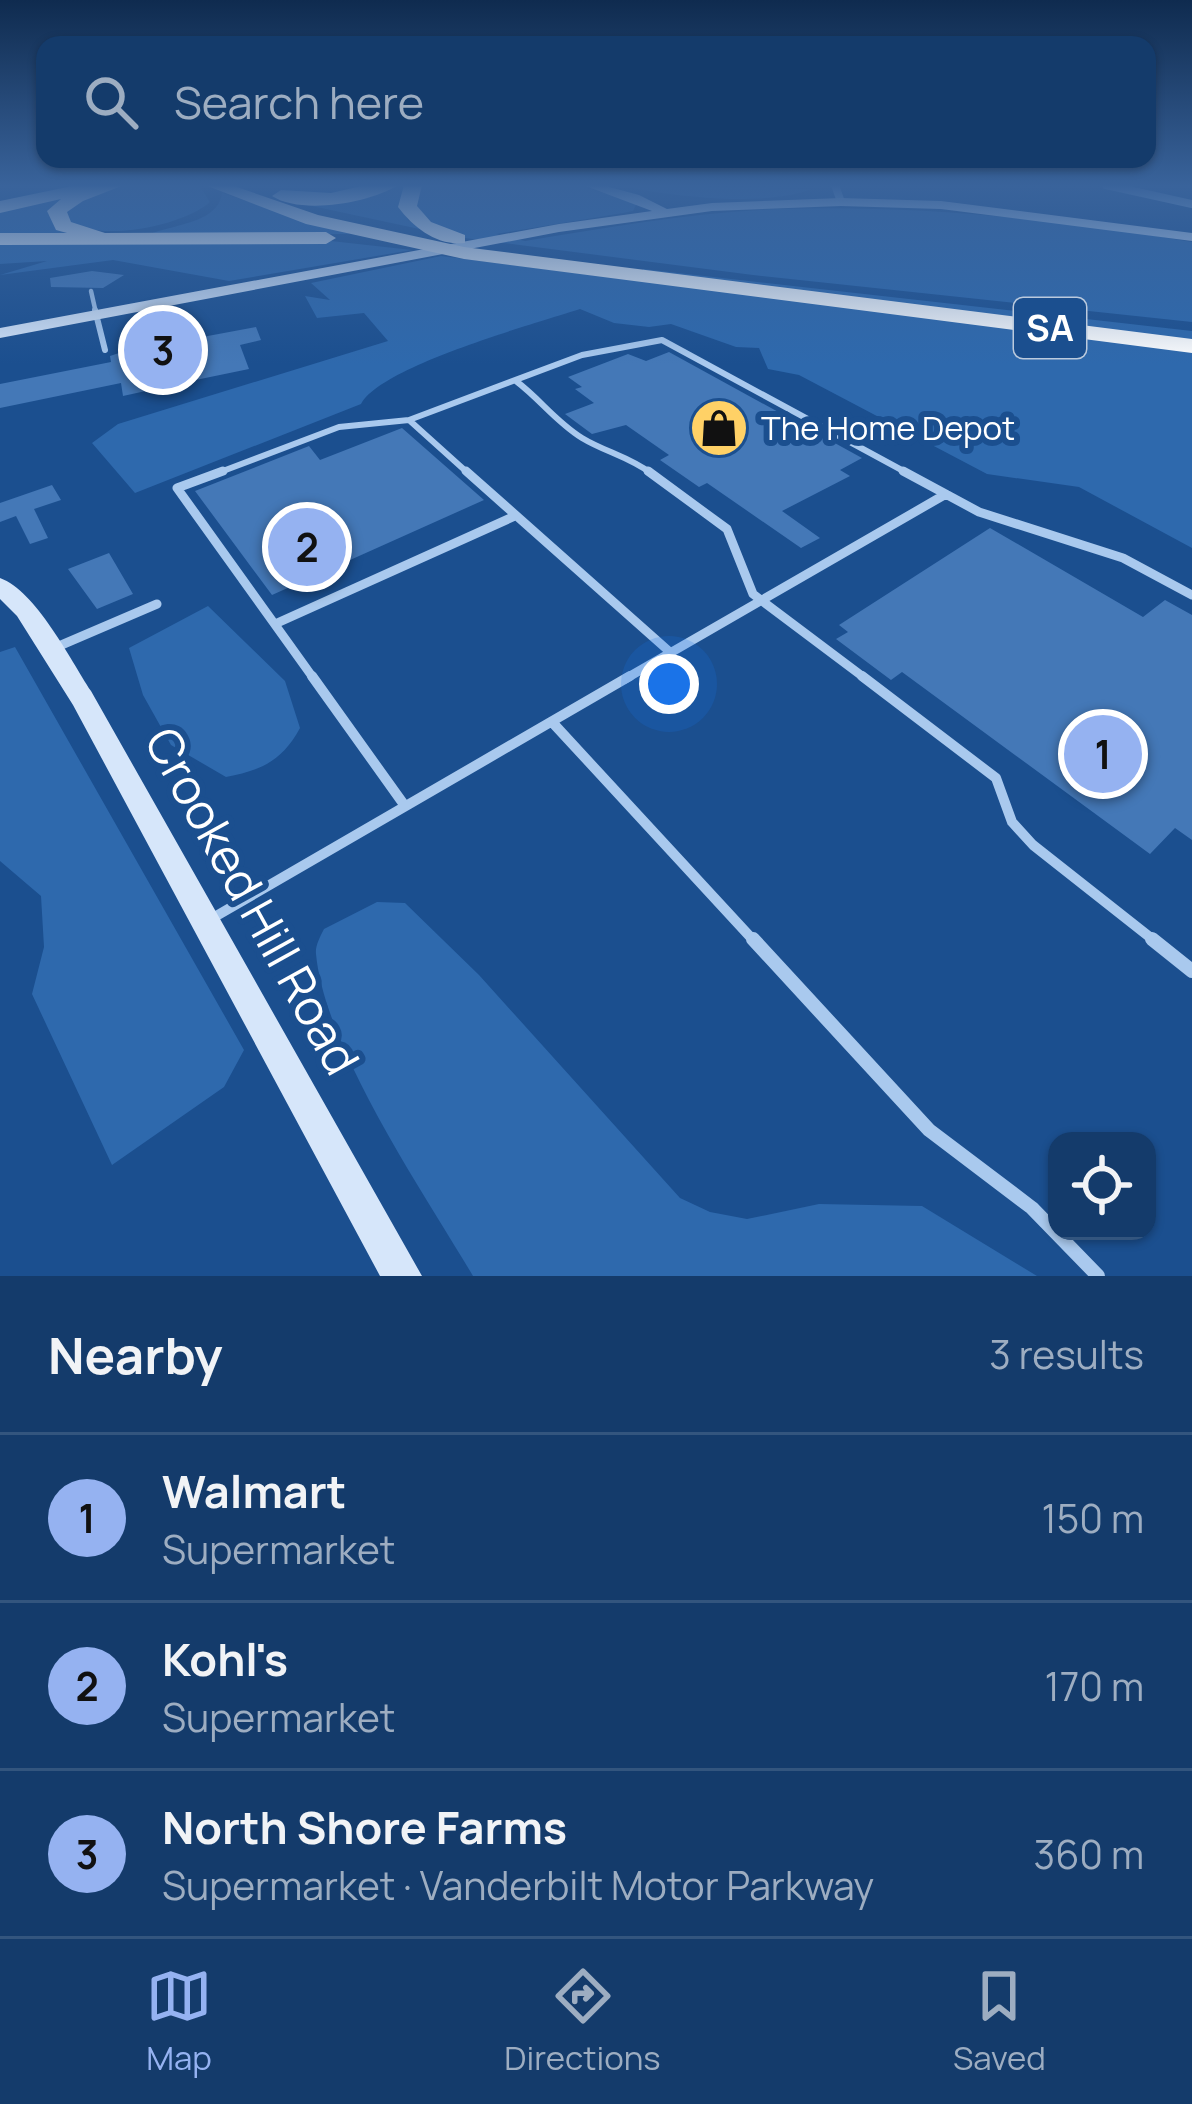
<!DOCTYPE html>
<html lang="en">
<head>
<meta charset="utf-8">
<style>
  :root { --surface:#143b6b; --page:#214673; --text:#f1f3f6; --muted:#9dadc1; --line:#33557e; --accent:#95b2f1 }
  body { margin:0; font-family:Manrope,sans-serif; background:var(--page); color:var(--text) }
  .controls { position:absolute; right:36px; bottom:36px; display:grid; overflow:hidden; border-radius:24px; box-shadow:0 3px 9px #0004 }
  .controls button { width:108px; height:108px; display:grid; place-items:center; padding:0; border:0; border-bottom:3px solid var(--line); background:var(--surface); color:var(--text); font:60px sans-serif }
  .you { position:absolute; left:669px; top:684px; width:42px; height:42px; margin:-30px; border:9px solid #fff; border-radius:50%; background:#1a73e8; box-shadow:0 0 0 18px #1a73e833 }
  .badge { display:grid; place-items:center; width:78px; height:78px; border-radius:50%; background:var(--accent); color:#111; font-size:39px; font-weight:700 }
  .pin { position:absolute; translate:-50% -50%; border:6px solid #fff; box-shadow:0 3px 12px #0006 }
  .list { margin:0; padding:0; list-style:none }
  h2 { display:flex; justify-content:space-between; align-items:center; height:156px; margin:0; padding:0 48px; font-size:51px }
  h2 small { font-size:39px; font-weight:400; color:var(--muted) }
  .list li { display:grid; grid-template-columns:78px 1fr auto; gap:36px; align-items:center; box-sizing:border-box; height:168px; padding:0 48px; border-top:3px solid var(--line) }
  .list b { display:block; font-size:45px; white-space:nowrap }
  .list p { margin:0; font-size:39px; white-space:nowrap; color:var(--muted) }
  .list em { font-size:39px; font-style:normal; color:var(--muted) }
  .icon { flex:none; width:66px; height:66px; fill:none; stroke:currentColor; stroke-width:2; stroke-linecap:round; stroke-linejoin:round }
  .map { position:relative; flex:none; width:1192px; height:1276px; overflow:hidden }
  .search { position:absolute; background:var(--surface); box-shadow:0 3px 9px #0004; left:36px; right:36px; top:36px; height:132px; display:flex; align-items:center; gap:30px; box-sizing:border-box; padding:0 42px; border-radius:24px; color:var(--muted); font-size:45px }
  .sheet { height:660px; background:var(--surface) }
  nav { display:flex; justify-content:space-around; align-items:center; box-sizing:border-box; height:168px; border-top:3px solid var(--line); background:var(--surface); font-size:33px; color:var(--muted) }
  nav a { display:grid; justify-items:center; gap:6px }
  nav .on { color:var(--accent) }
  .map>svg:first-child { display:block }
  .green { fill:#2e69ad }
  .building { fill:#4478b7 }
  .lines { fill:none; stroke-linecap:round; stroke-linejoin:round }
  .service-far4 { stroke:#a9c9ee; stroke-width:4.5 }
  .service-far3 { stroke:#a9c9ee; stroke-width:6 }
  .service-far2 { stroke:#a9c9ee; stroke-width:9 }
  .service-far1 { stroke:#a9c9ee; stroke-width:10 }
  .service { stroke:#a9c9ee; stroke-width:14 }
  .minor { stroke:#a9c9ee; stroke-width:8 }
  .secondary { fill:#d6e6fa; fill-rule:evenodd }
  .motorway { fill:#fff; fill-rule:evenodd }
  .labels { text-anchor:middle; stroke-width:12; stroke-linejoin:round; paint-order:stroke }
  .far-poi-label { font-size:33px; fill:#fff; stroke:#1b4f8f; text-anchor:start }
  .shield { fill:#1b4f8f; stroke:#bbcadd; stroke-width:3 }
  .shield-label { font-size:36px; font-weight:bold; fill:#fff }
  .near-street-label { font-size:48px; fill:#fff; stroke:#1b4f8f }
</style>
</head>
<body>
<div class="map">
<svg width="1192" height="1276" viewBox="0 0 1192 1276">
  <rect width="100%" height="100%" fill="#1b4f8f"/>
  <path class="green" d="M127 185H199L210 202C182 227 89 246 62 215 76 195 104 190 127 185Z
    M397 185H410L402 208 408 220 424 230 298 203Z
    M420 185H577L637 203 633 211 623 213 496 234 525 241C610 227 695 212 780 209 919 205 1056 219 1192 242V322L753 275 465 238 428 222 416 210Z
    M616 185 812 189C761 208 669 196 616 185Z
    M83 193 55 207 77 234 0 236V210Z
    M222 193 350 234 148 235C172 224 218 224 222 193Z
    M304 238 412 250 229 281 113 260 0 275 47 261 0 264V243Z
    M441 256 1192 351V548L1079 487 987 474 799 375 768 369 759 348 736 347 671 324 649 327 614 323 580 309C534 324 381 366 361 404L135 493 92 443 118 424 388 341 364 313 317 318 305 296 330 300 311 283Z
    M643 269 1192 331V342L642 273Z
    M208 606 285 681 300 728C282 761 262 770 226 777L171 745 143 695 129 648Z
    M15 647 244 1050 224 1087 112 1165 32 994 44 947 41 896 0 861V652Z
    M377 902 405 903 479 975 680 1198 710 1212 747 1219 819 1204 922 1206 1037 1276H473C424 1193 325 1049 316 954 315 946 320 937 324 929Z"/>
  <path class="building" d="M92 271 124 275 103 288 51 287 50 278Z
    M256 327 261 340 240 345 249 369 181 383 183 391 166 394 164 387 123 396 121 383 0 408V384L111 362 110 356 122 352Z
    M669 352 862 458 840 470 850 476 782 511 820 538 801 548 707 483 699 487 660 460 669 455 626 425 592 434 565 414 594 403 575 389 582 387 568 377 628 354 646 361Z
    M402 428 484 500 272 595 195 491 309 446 320 460Z
    M52 485 61 500 34 509 48 538 30 544 16 516 0 522V503Z
    M990 528 1143 617 1165 600 1192 615V840L1175 828 1150 854 902 672 891 680 836 639 848 632 839 625Z
    M109 553 133 594 97 609 68 569Z"/>
  <g class="lines">
    <path class="service-far4" d="M91 291 96 313"/>
    <path class="service-far3" d="M95 310 105 350
      M516 381C541 400 555 421 582 438 605 452 630 457 652 474
      M409 420 582 355 662 340 909 474
      M215 474 339 427 409 420 469 474"/>
    <path class="service-far2" d="M223 471 177 488 314 679
      M466 471 671 653
      M648 471 727 529 753 594 866 679
      M903 471 979 512 1123 558 1192 595
      M275 624 515 516
      M52 649 157 604
      M625 679 946 494"/>
    <path class="service-far1" d="M312 676 405 806
      M862 676 996 778 1012 822 1033 845 1156 942
      M552 722 755 942
      M211 919 630 676"/>
    <path class="service" d="M753 939 929 1130 1032 1208 1098 1276
      M1152 939 1192 971"/>
    <path class="minor" d="M835 185 841 202
      M1106 185 1192 204"/>
    <path class="secondary" d="M583 185H602L639 195 667 209 712 203 841 198 941 201 1192 233V241L941 209 841 206 712 211 559 232 0 338V328L559 224 652 211Z
      M0 578C36 591 70 659 91 691L422 1276H380L73 705 17 616 0 599Z"/>
    <path class="motorway" d="M77 185H124L83 201 67 212 71 222 105 233 326 232 336 238 326 244 0 245V233H67L56 230 47 211 61 199 0 213V201Z
      M205 185H231L318 215 464 247 1192 339V353L464 259 306 224Z
      M366 185H398C370 203 301 215 272 196L281 190 331 193Z
      M404 185H422L417 206 431 222 465 235V243C437 246 414 228 398 207Z"/>
  </g>
  <linearGradient id="sky" x2="0" y2="1"><stop stop-color="#0f2b4f"/><stop offset="0.51" stop-color="#39639b"/><stop offset="1" stop-color="#39639b" stop-opacity="0"/></linearGradient>
  <rect width="1192" height="364" fill="url(#sky)"/>
  <defs>
    <symbol id="shop-disc" viewBox="-11 -11 22 22"><circle r="9.5" fill="#ffd166" stroke="#1b4f8f"/><path d="M-5-2.5h2.3a2.7 3.5 0 0 1 5.4 0H5L5.5 6h-11ZM-1.5-2.5h3a1.5 2.3 0 0 0-3 0Z" fill="#111"/></symbol>
  </defs>
  <g fill-rule="evenodd">
    <use href="#shop-disc" x="686" y="395" width="66" height="66"/>
  </g>
  <g class="labels">
    <g class="far-poi-label">
      <text x="761" y="440">The Home Depot</text>
    </g>
    <rect class="shield" x="1014" y="298" width="72" height="60" rx="9"/>
    <g class="shield-label">
      <text x="1050" y="341">SA</text>
    </g>
    <g class="near-street-label">
      <text transform="translate(252 901) rotate(61)" y="17">Crooked Hill Road</text>
    </g>
  </g>
</svg>
<div class="controls">
<button><svg class="icon" aria-label="locate" viewBox="0 0 24 24"><circle cx="12" cy="12" r="6"/><path d="M12 2v4M12 18v4M2 12h4M18 12h4"/></svg></button>
</div>
<div class="you"></div>
<div class="pin badge" style="left:1103px;top:754px">1</div>
<div class="pin badge" style="left:307px;top:547px">2</div>
<div class="pin badge" style="left:163px;top:350px">3</div>
<div class="search"><svg class="icon" aria-label="search" viewBox="0 0 24 24"><circle cx="10" cy="10" r="6"/><path d="M15 15l6 6"/></svg>Search here</div>
</div>
<section class="sheet">
<h2>Nearby<small>3 results</small></h2>
<ul class="list">
<li><span class="badge">1</span><div><b>Walmart</b><p>Supermarket</p></div><em>150 m</em></li>
<li><span class="badge">2</span><div><b>Kohl's</b><p>Supermarket</p></div><em>170 m</em></li>
<li><span class="badge">3</span><div><b>North Shore Farms</b><p>Supermarket · Vanderbilt Motor Parkway</p></div><em>360 m</em></li>
</ul>
</section>
<nav>
<a class="on"><svg class="icon" aria-label="map" viewBox="0 0 24 24"><path d="M3 6l6-2 6 2 6-2v14l-6 2-6-2-6 2zM9 4v14M15 6v14"/></svg>Map</a>
<a><svg class="icon" aria-label="directions" viewBox="0 0 24 24"><path d="M12 3l9 9-9 9-9-9zM9 14v-3h6M13 9l2 2-2 2"/></svg>Directions</a>
<a><svg class="icon" aria-label="saved" viewBox="0 0 24 24"><path d="M7 4h10v16l-5-4-5 4z"/></svg>Saved</a>
</nav>
</body>
</html>
